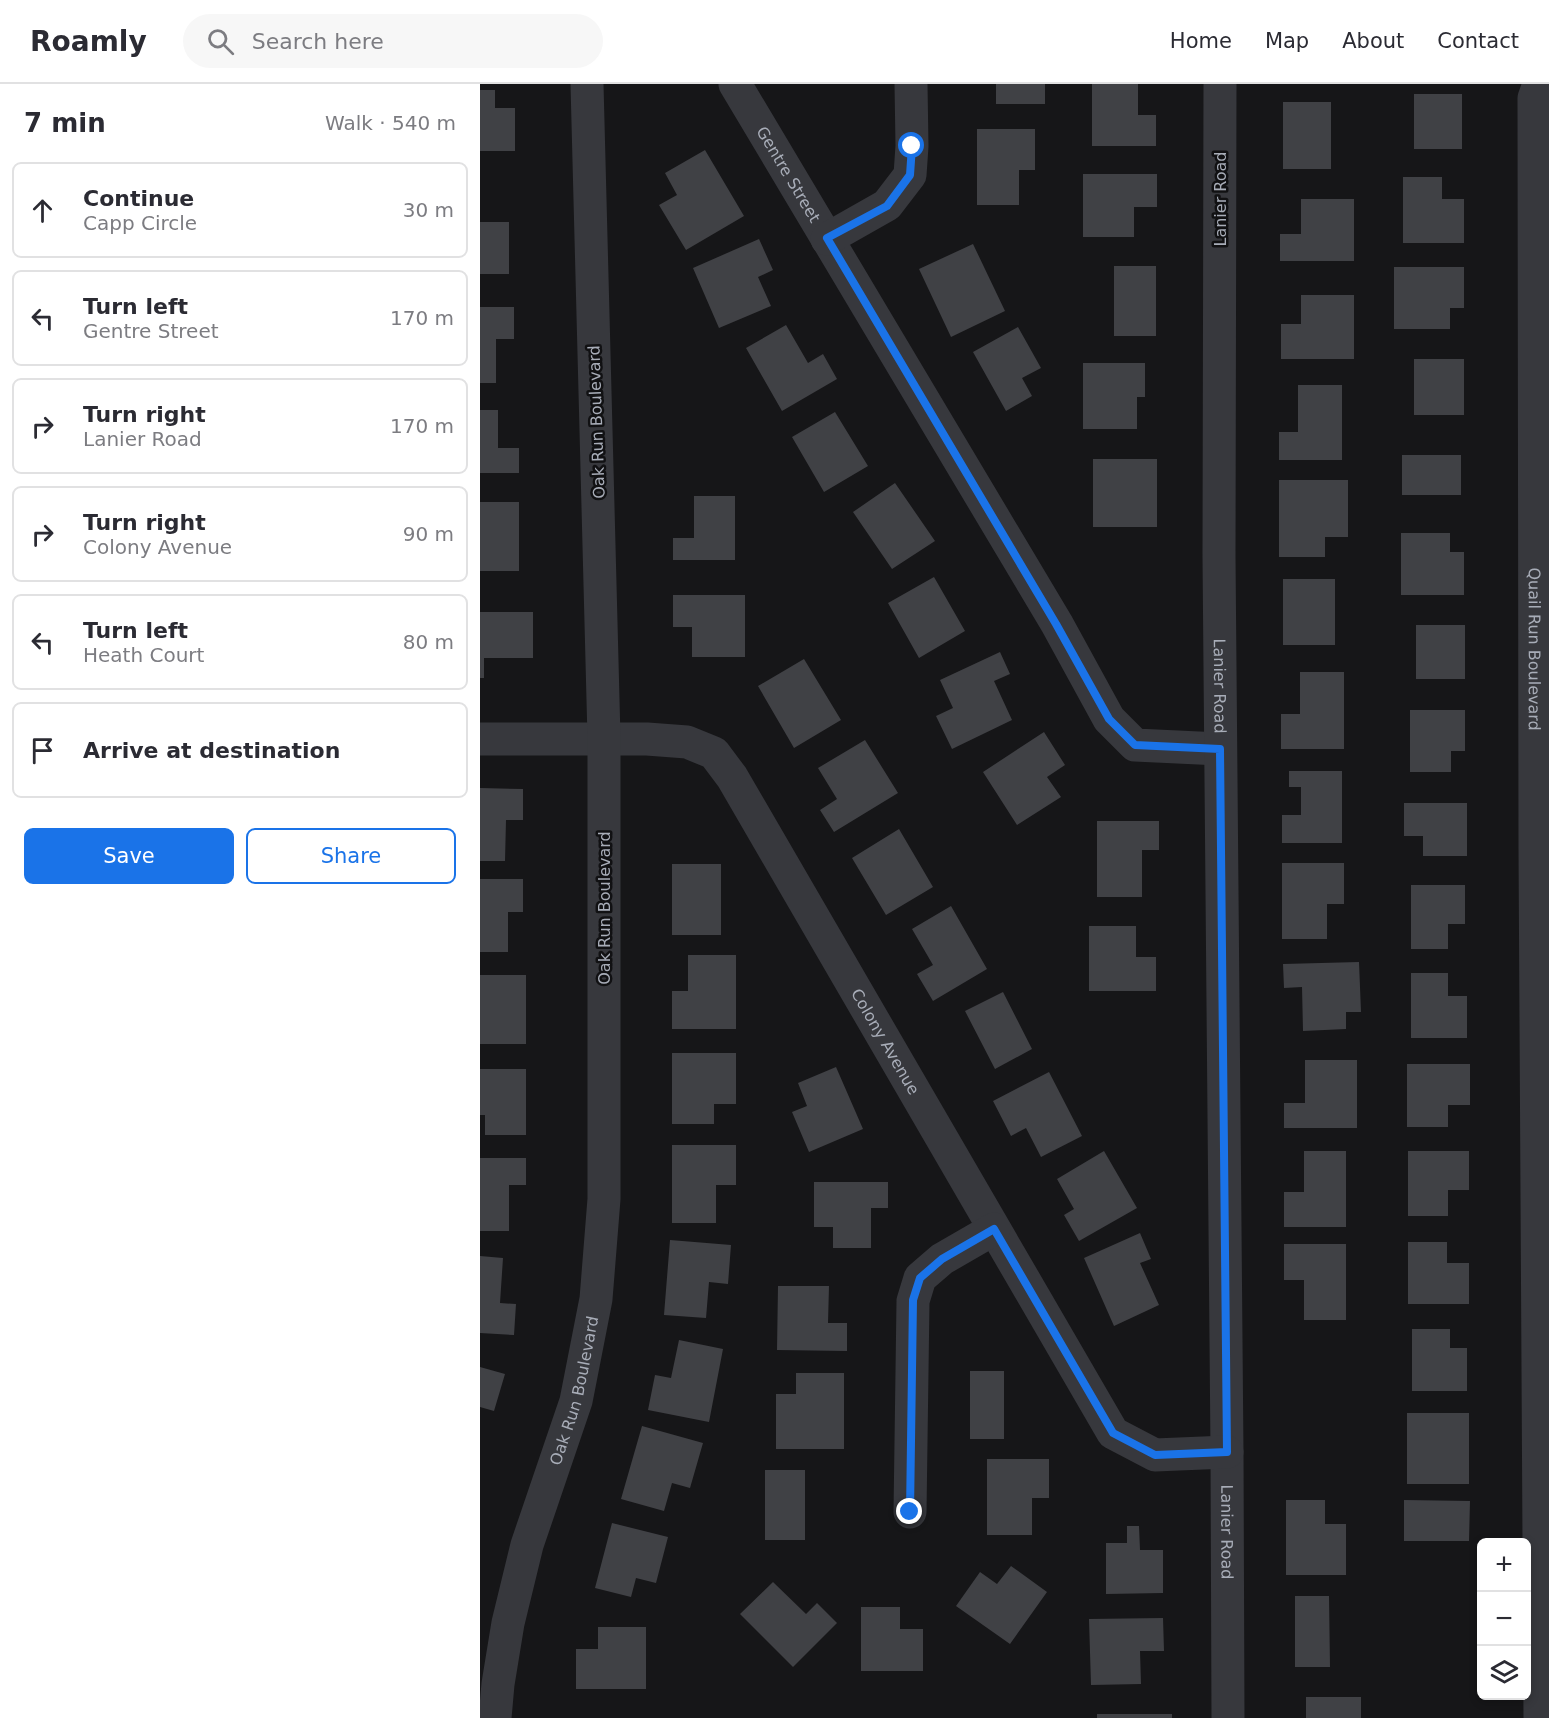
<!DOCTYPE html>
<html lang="en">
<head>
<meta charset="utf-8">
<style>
  :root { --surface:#fff; --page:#f7f7f7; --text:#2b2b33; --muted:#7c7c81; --line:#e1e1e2; --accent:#1a73e8 }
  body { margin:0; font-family:"DejaVu Sans",sans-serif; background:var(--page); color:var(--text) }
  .controls { position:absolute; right:18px; bottom:18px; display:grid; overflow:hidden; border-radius:9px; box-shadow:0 3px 9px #0003 }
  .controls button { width:54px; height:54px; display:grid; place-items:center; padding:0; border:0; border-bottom:2px solid var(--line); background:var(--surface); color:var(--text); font:30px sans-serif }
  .stop { position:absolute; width:18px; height:18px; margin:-14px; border:4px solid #1a73e8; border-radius:50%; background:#fff }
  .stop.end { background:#1a73e8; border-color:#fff; box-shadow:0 2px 6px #0008 }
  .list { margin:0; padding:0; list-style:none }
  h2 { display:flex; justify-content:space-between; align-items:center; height:78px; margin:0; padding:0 24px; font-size:26px }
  h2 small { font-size:20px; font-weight:400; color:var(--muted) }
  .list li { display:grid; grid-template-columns:39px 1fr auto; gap:18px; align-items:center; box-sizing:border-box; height:96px; margin:0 12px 12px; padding:0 12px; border:2px solid var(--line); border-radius:9px }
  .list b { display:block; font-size:22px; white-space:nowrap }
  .list p { margin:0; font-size:20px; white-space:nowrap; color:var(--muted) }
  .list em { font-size:20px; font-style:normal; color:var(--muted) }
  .actions { display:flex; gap:12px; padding:18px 24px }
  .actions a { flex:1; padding:14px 0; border:2px solid var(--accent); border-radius:9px; text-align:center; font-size:21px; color:var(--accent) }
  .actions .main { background:var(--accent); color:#fff }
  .icon { flex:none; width:33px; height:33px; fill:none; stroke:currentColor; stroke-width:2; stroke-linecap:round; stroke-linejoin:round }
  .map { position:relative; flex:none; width:1069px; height:1634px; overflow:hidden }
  header { display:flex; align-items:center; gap:36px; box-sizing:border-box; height:84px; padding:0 30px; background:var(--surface); border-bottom:2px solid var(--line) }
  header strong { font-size:28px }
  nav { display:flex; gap:33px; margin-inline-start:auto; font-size:21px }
  .search { width:420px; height:54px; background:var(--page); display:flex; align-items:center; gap:15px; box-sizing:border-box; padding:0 21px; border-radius:33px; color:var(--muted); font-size:22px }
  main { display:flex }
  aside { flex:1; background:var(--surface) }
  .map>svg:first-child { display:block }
  .building { fill:#404145 }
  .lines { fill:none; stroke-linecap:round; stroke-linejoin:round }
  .minor { stroke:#37383d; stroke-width:33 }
  .route { stroke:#1a73e8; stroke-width:8 }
  .labels { text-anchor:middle; stroke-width:5; stroke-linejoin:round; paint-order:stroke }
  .street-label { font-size:16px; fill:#a8adb8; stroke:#111113 }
</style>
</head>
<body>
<header>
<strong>Roamly</strong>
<div class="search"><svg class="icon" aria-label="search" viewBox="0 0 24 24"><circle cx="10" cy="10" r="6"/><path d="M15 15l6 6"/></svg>Search here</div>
<nav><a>Home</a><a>Map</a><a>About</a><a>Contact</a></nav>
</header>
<main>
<aside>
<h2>7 min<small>Walk · 540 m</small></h2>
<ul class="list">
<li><svg class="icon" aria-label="ahead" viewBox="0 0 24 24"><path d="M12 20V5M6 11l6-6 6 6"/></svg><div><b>Continue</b><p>Capp Circle</p></div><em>30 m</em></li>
<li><svg class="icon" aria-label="left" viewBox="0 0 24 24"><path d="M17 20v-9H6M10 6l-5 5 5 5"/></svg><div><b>Turn left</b><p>Gentre Street</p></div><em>170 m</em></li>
<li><svg class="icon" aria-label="right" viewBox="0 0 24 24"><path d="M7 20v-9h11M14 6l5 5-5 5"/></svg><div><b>Turn right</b><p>Lanier Road</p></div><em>170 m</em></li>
<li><svg class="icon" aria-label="right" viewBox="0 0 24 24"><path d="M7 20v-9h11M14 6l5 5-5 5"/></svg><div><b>Turn right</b><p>Colony Avenue</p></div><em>90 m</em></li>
<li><svg class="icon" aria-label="left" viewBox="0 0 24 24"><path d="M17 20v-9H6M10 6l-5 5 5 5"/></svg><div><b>Turn left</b><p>Heath Court</p></div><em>80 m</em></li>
<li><svg class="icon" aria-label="arrive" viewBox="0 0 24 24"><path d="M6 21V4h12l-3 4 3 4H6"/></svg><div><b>Arrive at destination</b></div></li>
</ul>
<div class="actions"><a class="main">Save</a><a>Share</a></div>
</aside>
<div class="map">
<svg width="1069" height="1634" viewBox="0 0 1069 1634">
  <rect width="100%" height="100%" fill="#161618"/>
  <path class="building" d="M516 0H565V20H516Z
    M612 0H658V31H676V62H612Z
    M0 6H15V24H35V67H0Z
    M934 10H982V65H934Z
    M803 18H851V85H803Z
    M497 45H555V86H539V121H497Z
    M225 66 264 132 206 166 179 121 197 111 185 89Z
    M603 90H677V123H654V153H603Z
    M923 93H962V115H984V159H923Z
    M821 115H874V177H800V150H821Z
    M0 138H29V190H0Z
    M279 155 293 186 278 193 291 222 239 244 213 184Z
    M493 160 525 227 471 253 439 185Z
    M634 182H676V252H634Z
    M914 183H984V224H970V245H914Z
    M821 211H874V275H801V240H821Z
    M0 223H34V255H16V299H0Z
    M306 241 328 279 343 270 357 295 302 327 266 264Z
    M538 243 561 284 542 294 552 312 526 327 493 268Z
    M934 275H984V331H934Z
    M603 279H665V313H657V345H603Z
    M818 301H862V376H799V348H818Z
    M0 326H18V364H39V389H0Z
    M355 328 388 382 344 408 312 353Z
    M922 371H981V411H922Z
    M613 375H677V443H613Z
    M799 396H868V453H845V473H799Z
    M415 399 455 457 412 485 373 428Z
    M214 412H255V476H193V454H214Z
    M0 418H39V487H0Z
    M921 449H970V468H984V511H921Z
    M454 493 485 547 439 574 408 519Z
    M803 495H855V561H803Z
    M193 511H265V573H212V543H193Z
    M0 528H53V574H4V594H0Z
    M936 541H985V595H936Z
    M520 568 530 590 514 597 532 636 472 665 456 632 473 624 460 596Z
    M324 575 361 636 314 664 278 602Z
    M820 588H864V665H801V630H820Z
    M930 626H985V667H971V688H930Z
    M564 648 585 681 567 693 581 713 537 741 503 688Z
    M385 656 418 709 354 748 340 726 357 715 338 684Z
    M809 687H862V759H802V731H821V703H809Z
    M0 704 43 705V736H26L25 777H0Z
    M924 719H987V772H943V752H924Z
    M617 737H679V766H662V813H617Z
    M419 745 453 803 406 831 372 774Z
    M802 779H864V820H847V855H802Z
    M192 780H241V851H192Z
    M0 795H43V828H28V868H0Z
    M931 801H985V840H968V865H931Z
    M471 822 507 885 453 917 437 890 453 881 432 845Z
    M609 842H656V873H676V907H609Z
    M208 871H256V945H192V907H208Z
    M879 878 881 928H866V945L823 947 822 903 804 904 803 880Z
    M931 889H968V912H987V954H931Z
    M0 891H46V960H0Z
    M523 908 552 965 515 985 485 927Z
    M192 969H256V1020H234V1040H192Z
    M825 976H877V1044H804V1019H825Z
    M927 980H990V1021H968V1043H927Z
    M356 983 383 1045 329 1068 312 1028 327 1022 318 999Z
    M0 985H46V1051H5V1031H0Z
    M569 988 602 1052 561 1073 546 1044 531 1052 513 1017Z
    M192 1061H256V1101H236V1139H192Z
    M624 1067 657 1124 599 1157 584 1131 594 1125 577 1095Z
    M824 1067H866V1143H804V1108H824Z
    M928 1067H989V1106H968V1132H928Z
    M0 1074H46V1101H29V1147H0Z
    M334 1098H408V1124H391V1164H353V1143H334Z
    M660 1149 671 1175 660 1179 679 1221 634 1242 604 1174Z
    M190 1156 251 1161 248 1200 229 1198 226 1234 184 1231Z
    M928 1158H967V1179H989V1220H928Z
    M804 1160H866V1236H824V1196H804Z
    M0 1172 23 1174 20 1219 36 1220 34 1251 0 1249Z
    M298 1202H349L348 1239H367V1267L297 1266Z
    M932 1245H970V1264H987V1307H932Z
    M199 1256 243 1265 229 1338 168 1326 175 1291 191 1294Z
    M0 1283 25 1290 14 1327 0 1323Z
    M490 1287H524V1355H490Z
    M316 1289H364V1365H296V1310H316Z
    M927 1329H989V1400H927Z
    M162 1342 223 1359 210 1404 192 1399 184 1427 141 1415Z
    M507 1375H569V1414H552V1451H507Z
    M285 1386H325V1456H285Z
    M806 1416H845V1440H866V1491H806Z
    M924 1416 990 1417 989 1457H924Z
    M132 1439 188 1453 176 1499 156 1494 151 1513 115 1504Z
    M647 1442H659L660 1466H683V1509L626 1510V1459H647Z
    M531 1482 567 1508 530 1560 476 1522 500 1488 517 1500Z
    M293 1498 326 1530 337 1519 357 1539 313 1583 260 1530Z
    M815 1512H849L850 1583H815Z
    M381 1523H420V1545H443V1587H381Z
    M683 1534 684 1567H660L661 1600 611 1601 609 1535Z
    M118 1543H166V1605H96V1565H118Z
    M826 1613H881V1634H826Z
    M617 1630H692V1634H617Z"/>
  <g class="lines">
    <g class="minor">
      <path id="s1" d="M255 0 577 540 629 635 655 661 740 665"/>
      <path id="s2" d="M740 0 739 472 747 1368 748 1634"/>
      <path id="s3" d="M1059 0 1054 14 1055 763 1060 1634"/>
      <path d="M347 155 407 121 430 91 432 62 431 0"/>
      <path id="s4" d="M0 655H167L207 658 234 669 252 693 633 1349 675 1371 747 1368"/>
      <path d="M430 1428 433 1217 440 1194 462 1175 514 1145"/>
      <path id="s5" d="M15 1634 18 1600 28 1539 47 1461 96 1317 116 1215 124 1115V654L107 0"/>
    </g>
  </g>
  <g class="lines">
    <path class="route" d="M430 1428 433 1216 440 1194 462 1175 514 1145 633 1349 675 1371 747 1368 740 665 655 661 629 635 576 540 347 154 407 122 430 91 432 62"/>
  </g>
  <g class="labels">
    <g class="street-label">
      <text dy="6" stroke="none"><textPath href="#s1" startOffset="105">Gentre Street</textPath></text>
      <text transform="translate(740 115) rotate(-90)" y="6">Lanier Road</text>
      <text transform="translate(116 338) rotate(-92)" y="6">Oak Run Boulevard</text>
      <text dy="6" stroke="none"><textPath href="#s3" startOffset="566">Quail Run Boulevard</textPath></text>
      <text dy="6" stroke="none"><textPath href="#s2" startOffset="602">Lanier Road</textPath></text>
      <text transform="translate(124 824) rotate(-90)" y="6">Oak Run Boulevard</text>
      <text dy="6" stroke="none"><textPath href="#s4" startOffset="572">Colony Avenue</textPath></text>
      <text dy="6" stroke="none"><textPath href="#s5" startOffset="338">Oak Run Boulevard</textPath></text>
      <text dy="6" stroke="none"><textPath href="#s2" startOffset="1448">Lanier Road</textPath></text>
    </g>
  </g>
</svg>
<div class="controls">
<button>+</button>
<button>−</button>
<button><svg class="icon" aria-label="layers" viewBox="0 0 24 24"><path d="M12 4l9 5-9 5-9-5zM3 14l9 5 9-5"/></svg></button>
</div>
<div class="stop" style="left:432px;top:62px"></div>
<div class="stop end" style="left:430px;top:1428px"></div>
</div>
</main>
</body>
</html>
